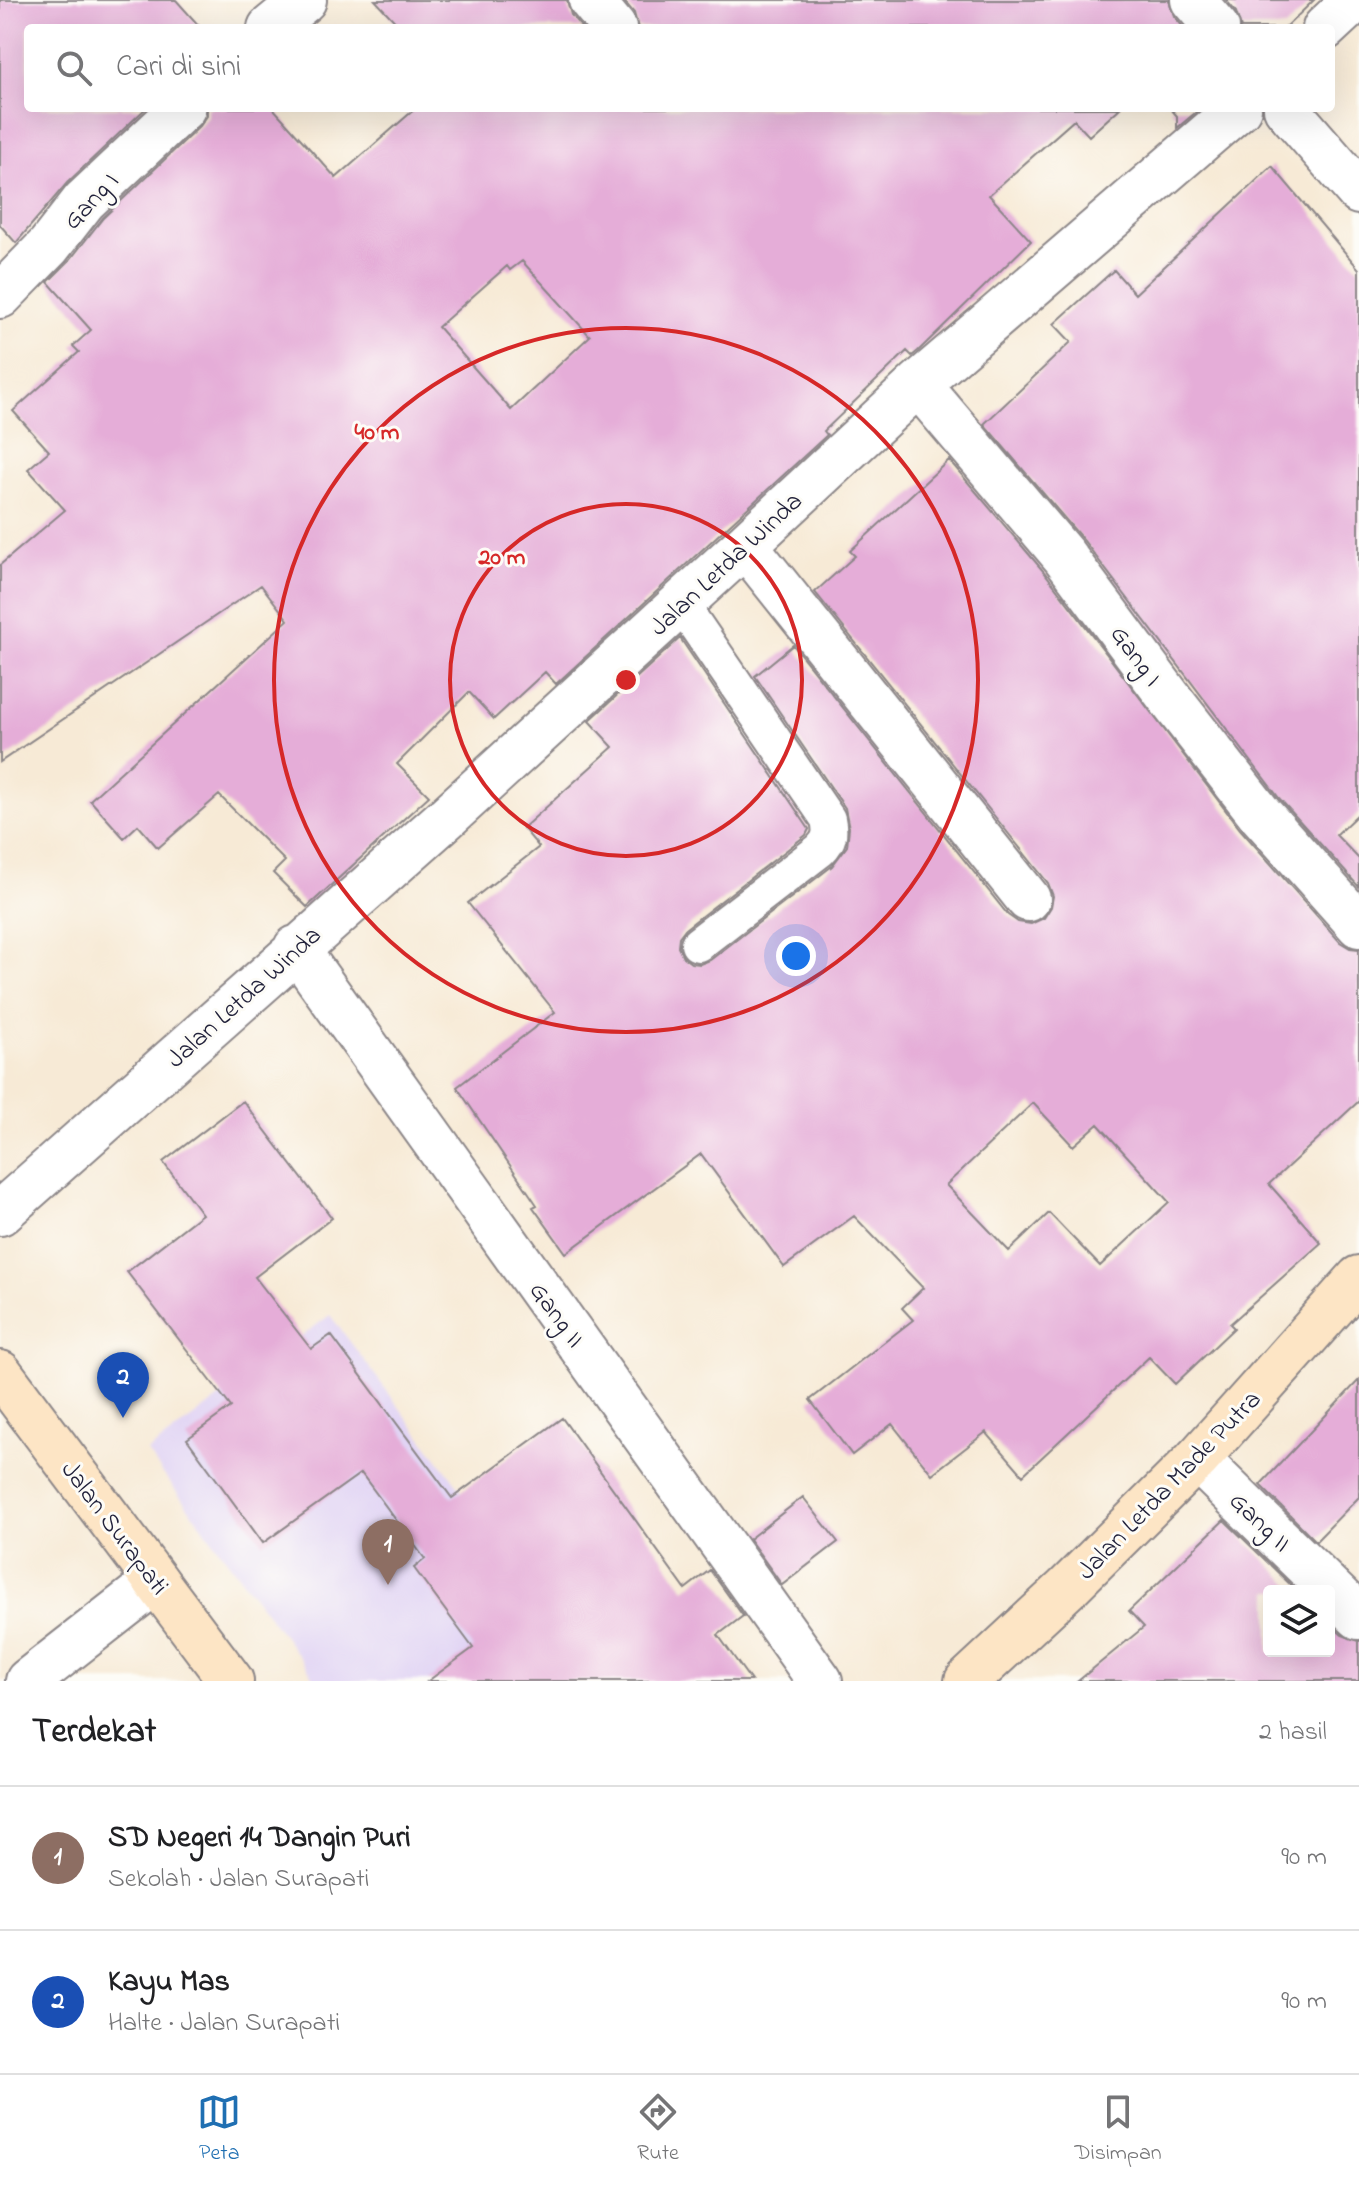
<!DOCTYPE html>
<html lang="id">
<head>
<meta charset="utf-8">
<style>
  :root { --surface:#fff; --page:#f2f2f2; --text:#202124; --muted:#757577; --line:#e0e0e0; --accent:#1f6fb2 }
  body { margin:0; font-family:"Indie Flower",sans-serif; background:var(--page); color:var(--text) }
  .controls { position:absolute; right:24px; bottom:24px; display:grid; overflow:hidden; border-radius:8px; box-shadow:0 8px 32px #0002 }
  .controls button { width:72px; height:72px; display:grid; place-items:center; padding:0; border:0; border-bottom:2px solid var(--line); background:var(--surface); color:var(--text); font:40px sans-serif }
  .you { position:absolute; left:796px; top:956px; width:28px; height:28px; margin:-20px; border:6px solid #fff; border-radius:50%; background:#1a73e8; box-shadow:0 0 0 12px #1a73e833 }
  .badge { display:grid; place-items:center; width:52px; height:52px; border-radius:50%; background:var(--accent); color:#fff; font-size:26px; font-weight:700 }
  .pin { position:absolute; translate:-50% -66px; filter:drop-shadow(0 2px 4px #0008) }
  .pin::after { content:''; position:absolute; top:42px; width:28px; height:24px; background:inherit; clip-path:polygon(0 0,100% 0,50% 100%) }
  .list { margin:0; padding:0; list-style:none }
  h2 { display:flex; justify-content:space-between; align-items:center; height:104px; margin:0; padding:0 32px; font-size:34px }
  h2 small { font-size:26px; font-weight:400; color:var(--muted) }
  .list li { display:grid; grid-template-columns:52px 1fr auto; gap:24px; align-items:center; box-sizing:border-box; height:144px; padding:0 32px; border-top:2px solid var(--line) }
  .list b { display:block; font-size:30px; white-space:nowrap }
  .list p { margin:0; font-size:26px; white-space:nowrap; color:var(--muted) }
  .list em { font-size:26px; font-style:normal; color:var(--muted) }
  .icon { flex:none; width:44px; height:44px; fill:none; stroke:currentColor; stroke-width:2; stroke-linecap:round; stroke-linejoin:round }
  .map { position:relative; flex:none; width:1359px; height:1681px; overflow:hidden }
  .search { position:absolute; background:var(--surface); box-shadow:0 8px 32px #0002; left:24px; right:24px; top:24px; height:88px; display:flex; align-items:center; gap:20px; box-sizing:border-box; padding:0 28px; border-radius:8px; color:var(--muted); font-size:30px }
  .sheet { height:392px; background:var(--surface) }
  nav { display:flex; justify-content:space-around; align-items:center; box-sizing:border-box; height:112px; border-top:2px solid var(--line); background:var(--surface); font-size:22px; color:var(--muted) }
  nav a { display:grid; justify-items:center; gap:4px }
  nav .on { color:var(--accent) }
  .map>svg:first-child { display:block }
  .built { fill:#e1d4f4 }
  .building { fill:#e5add8; fill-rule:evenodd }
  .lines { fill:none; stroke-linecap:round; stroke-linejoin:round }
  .lane-casing { stroke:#8c8688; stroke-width:38 }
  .street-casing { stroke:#8c8688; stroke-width:48 }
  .secondary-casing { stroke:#8c8688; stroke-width:48 }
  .lane { stroke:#fff; stroke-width:34 }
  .street { stroke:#fff; stroke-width:44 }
  .secondary { stroke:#fde5c5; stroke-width:44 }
  .ring { fill:none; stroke:#d62828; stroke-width:4 }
  .labels { text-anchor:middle; stroke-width:6; stroke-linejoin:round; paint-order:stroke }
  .street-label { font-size:26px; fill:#22223b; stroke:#fdfcf7 }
  .centre { fill:#d62828; stroke:#fdfcf7; stroke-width:4 }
  .ring-label { font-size:24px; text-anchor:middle; font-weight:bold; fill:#d62828; stroke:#fdfcf7; stroke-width:6; stroke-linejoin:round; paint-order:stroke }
</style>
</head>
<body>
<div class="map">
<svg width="1359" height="1681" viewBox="0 0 1359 1681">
  <rect width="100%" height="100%" fill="#fdfcf7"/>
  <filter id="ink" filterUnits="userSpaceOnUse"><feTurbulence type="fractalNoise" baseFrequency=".0125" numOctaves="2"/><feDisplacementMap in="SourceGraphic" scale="16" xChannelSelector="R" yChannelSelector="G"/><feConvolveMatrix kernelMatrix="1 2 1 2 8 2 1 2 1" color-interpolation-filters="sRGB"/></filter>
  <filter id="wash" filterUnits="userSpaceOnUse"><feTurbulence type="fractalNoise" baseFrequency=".006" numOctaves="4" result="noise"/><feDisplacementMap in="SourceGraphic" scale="32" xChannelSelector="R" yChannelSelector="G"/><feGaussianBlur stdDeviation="1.8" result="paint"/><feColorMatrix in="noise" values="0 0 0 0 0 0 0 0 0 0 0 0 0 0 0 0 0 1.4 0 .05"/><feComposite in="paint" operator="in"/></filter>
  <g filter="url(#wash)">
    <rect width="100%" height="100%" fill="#f7ead6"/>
    <path class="built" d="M330 1315 462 1491 595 1681H317L147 1452Z"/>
    <g id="blocks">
      <path class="building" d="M0 0H176L201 28H28V108H146L67 183 16 243 0 225Z
        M375 0H567L571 15 582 28H401Z
        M623 0H1169L1174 16 1184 28H638L634 13Z
        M1226 0H1314L1285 28H1241L1236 12Z
        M207 108H273L336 178 416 108H1120L1089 136 1074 120 989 195 1031 241 918 351 912 356 907 351 824 431 827 435 556 684 545 672 494 719 469 692 397 764 429 796 307 907 273 873 285 861 219 795 158 848 138 825 124 838 90 800 288 620 261 585 0 762V565L65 510 28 469 49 451 13 411 79 352 73 346 91 330 48 282 69 261 103 218 200 126 207 116ZM522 261 590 336 511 410 438 327 507 266 510 270Z
        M1170 108H1201L1177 128V116Z
        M1272 166 1359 269V813L1336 835 1359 859V887L1279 798 1084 541 984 424 1071 342 1054 324 1114 270 1135 294Z
        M949 460 1044 572 1240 829 1340 942 1350 948 1359 949V1101L1269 1184 1321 1243 1230 1324 1234 1328 1175 1384 1149 1357 1023 1475 986 1432 932 1474 892 1424 852 1455 810 1400 913 1320 902 1308 923 1288 854 1216 784 1267 701 1154 566 1253 533 1207 537 1205 457 1087 555 1012 468 903 539 847 523 828 613 747 589 721 680 638 809 829 806 835 685 929 679 937 678 946 683 957 691 963 700 964 710 960 832 866 847 846 849 828 845 808 755 676 793 645 1008 915 1018 922 1031 924 1044 918 1051 907 1053 896 1048 883 815 592 855 556 850 551ZM1033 1103 1073 1146 1098 1124 1169 1202 1100 1266 1049 1213 1009 1251 946 1185Z
        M243 1101 332 1218 255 1277 311 1349 331 1335 452 1498 562 1418 685 1589 710 1570 743 1616 718 1635 751 1681H428L473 1648 414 1568 425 1559 361 1473 263 1543 187 1439 231 1407 127 1272 202 1214 163 1162Z
        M1359 1380V1497L1316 1541 1260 1485Z
        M803 1497 838 1542 782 1585 749 1539Z
        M1224 1520 1297 1591H1269V1651H1329V1623L1342 1635 1359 1641V1681H1078L1144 1627 1129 1611Z"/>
    </g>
  </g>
  <g filter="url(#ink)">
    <use href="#blocks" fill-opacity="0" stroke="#8c8688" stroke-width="2"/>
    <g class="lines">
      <defs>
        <path id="lane" d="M681 604 828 819C831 833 830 840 820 850L698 944"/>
        <path id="street" d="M591 0 614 28
          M1193 0 1217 28
          M270 28 304 0
          M1325 28 1355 0
          M1286 108 1359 192
          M0 296 49 246 84 201 183 108
          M918 384 1064 556 1174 704 1260 814 1359 925
          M745 545 1028 899
          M296 948 820 1681
          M0 1213 446 818 745 545 918 384 1239 108
          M1197 1459 1359 1617
          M28 1681 156 1581"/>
        <path id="secondary" d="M0 1373 231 1681
          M967 1681 1066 1589 1197 1459 1359 1278"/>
      </defs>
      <use href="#lane" class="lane-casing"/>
      <use href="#street" class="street-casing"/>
      <use href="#secondary" class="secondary-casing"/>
      <use href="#lane" class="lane"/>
      <use href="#street" class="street"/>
      <use href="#secondary" class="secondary"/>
    </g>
  </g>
  <g class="ring">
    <circle cx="626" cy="680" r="176"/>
    <circle cx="626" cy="680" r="352"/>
  </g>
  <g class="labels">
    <g class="street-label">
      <text transform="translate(90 200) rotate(-47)" y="9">Gang I</text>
      <text transform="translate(725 563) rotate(-43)" y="9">Jalan Letda Winda</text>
      <text transform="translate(1137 655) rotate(54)" y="9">Gang I</text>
      <text transform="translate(243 996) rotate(-42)" y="9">Jalan Letda Winda</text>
      <text transform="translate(558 1314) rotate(54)" y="9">Gang II</text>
      <text transform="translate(1168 1484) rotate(-46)" y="9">Jalan Letda Made Putra</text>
      <text transform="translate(1261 1521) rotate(44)" y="9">Gang II</text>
      <text transform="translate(116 1527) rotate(53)" y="9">Jalan Surapati</text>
    </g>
  </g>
  <circle cx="626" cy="680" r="12" class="centre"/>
  <g class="ring-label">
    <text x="377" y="439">40 m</text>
    <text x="502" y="564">20 m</text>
  </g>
</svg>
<div class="controls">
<button><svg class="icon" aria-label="layers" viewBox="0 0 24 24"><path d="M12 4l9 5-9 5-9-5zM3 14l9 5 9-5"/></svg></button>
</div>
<div class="you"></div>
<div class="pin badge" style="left:388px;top:1585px;background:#8d6e63">1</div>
<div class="pin badge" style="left:123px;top:1418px;background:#1a4fb4">2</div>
<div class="search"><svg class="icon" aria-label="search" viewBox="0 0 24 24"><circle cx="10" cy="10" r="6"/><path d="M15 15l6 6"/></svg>Cari di sini</div>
</div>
<section class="sheet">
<h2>Terdekat<small>2 hasil</small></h2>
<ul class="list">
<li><span class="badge" style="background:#8d6e63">1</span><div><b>SD Negeri 14 Dangin Puri</b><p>Sekolah · Jalan Surapati</p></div><em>90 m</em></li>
<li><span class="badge" style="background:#1a4fb4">2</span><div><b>Kayu Mas</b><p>Halte · Jalan Surapati</p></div><em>90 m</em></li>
</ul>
</section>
<nav>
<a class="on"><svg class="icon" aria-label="map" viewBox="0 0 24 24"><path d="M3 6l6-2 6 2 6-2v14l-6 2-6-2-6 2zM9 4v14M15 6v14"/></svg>Peta</a>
<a><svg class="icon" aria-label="directions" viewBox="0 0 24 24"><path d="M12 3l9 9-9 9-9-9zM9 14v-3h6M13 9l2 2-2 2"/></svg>Rute</a>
<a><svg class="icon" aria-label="saved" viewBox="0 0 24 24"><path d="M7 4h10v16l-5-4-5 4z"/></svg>Disimpan</a>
</nav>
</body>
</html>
